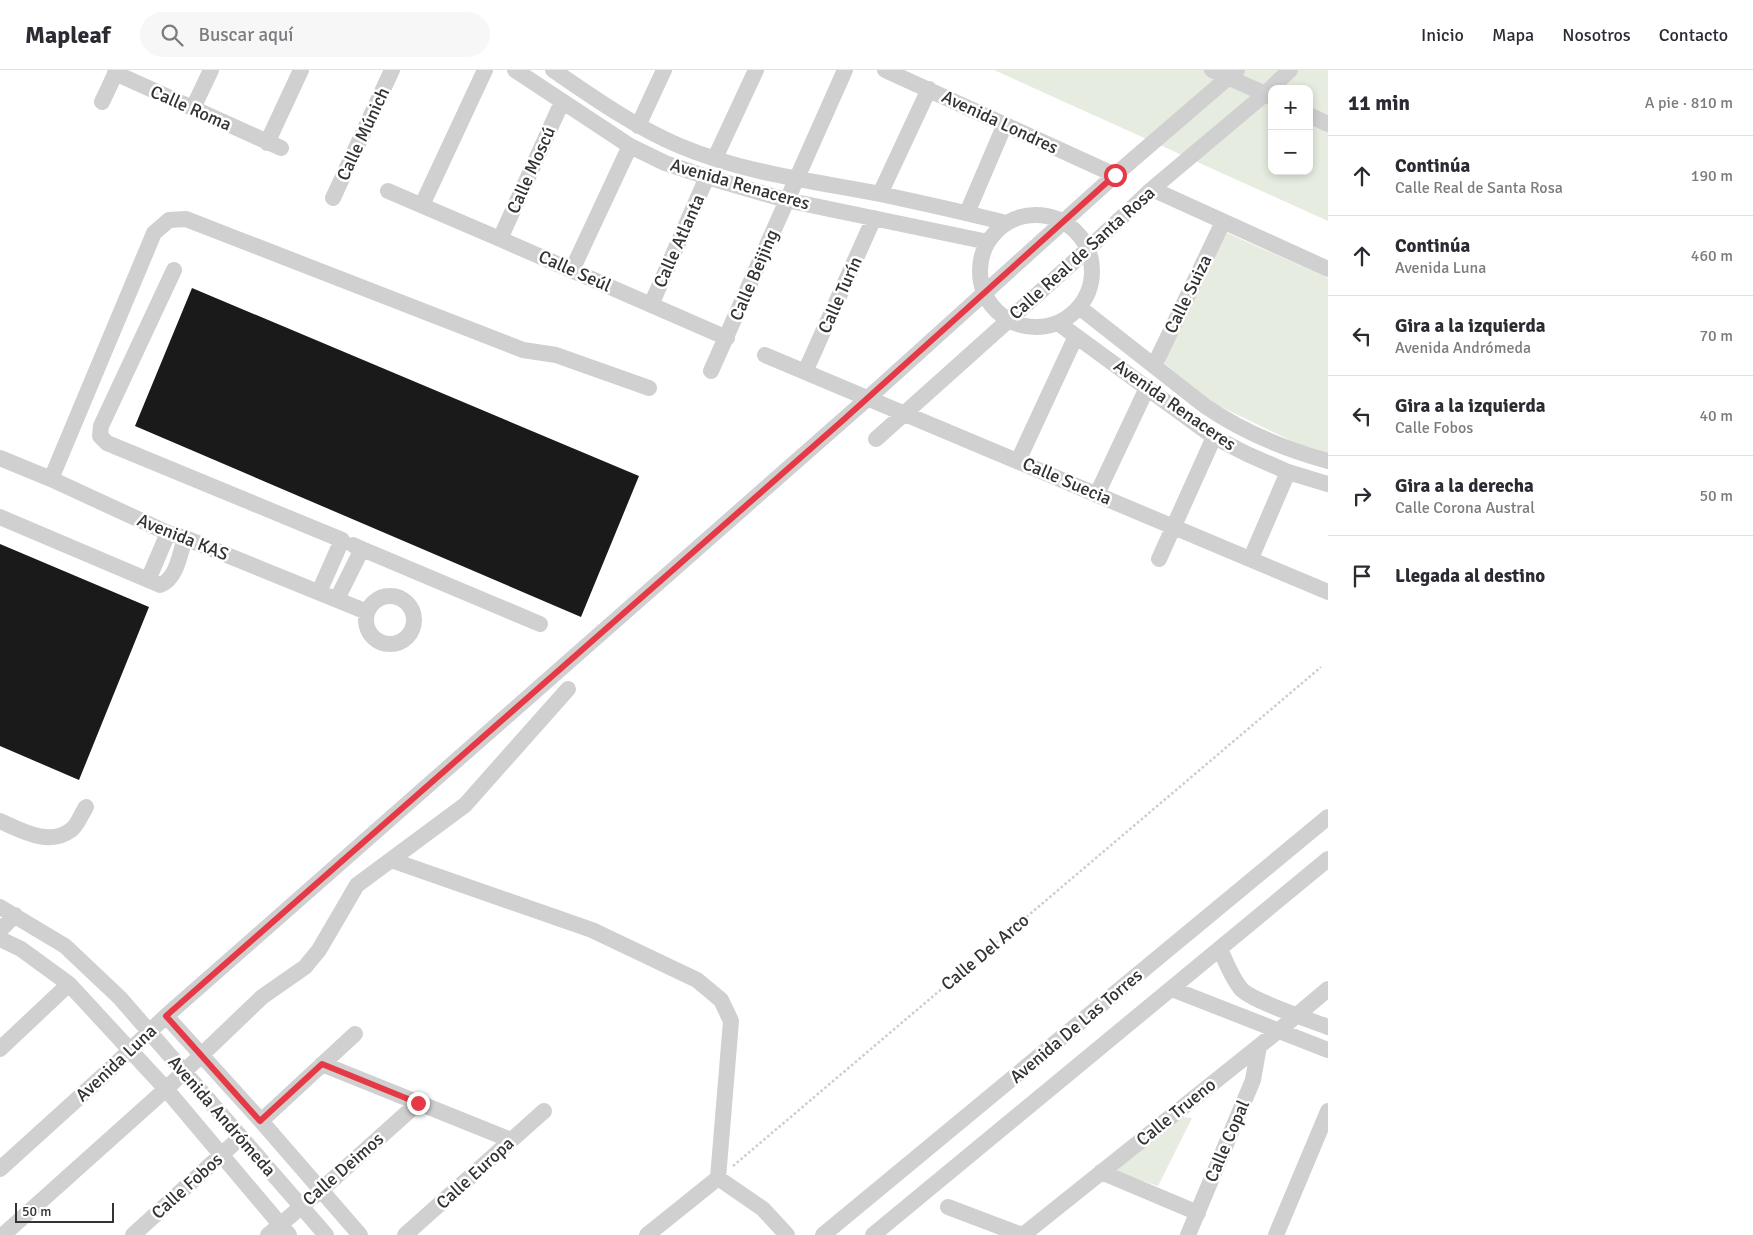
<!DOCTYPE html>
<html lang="es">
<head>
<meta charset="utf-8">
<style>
  :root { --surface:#fff; --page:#f7f7f7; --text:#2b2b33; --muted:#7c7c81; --line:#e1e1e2 }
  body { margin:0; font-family:Signika,sans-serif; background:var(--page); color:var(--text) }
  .controls { position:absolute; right:15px; top:15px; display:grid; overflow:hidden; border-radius:10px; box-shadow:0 2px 8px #0003 }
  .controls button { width:45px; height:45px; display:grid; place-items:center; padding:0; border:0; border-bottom:1px solid var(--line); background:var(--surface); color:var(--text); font:25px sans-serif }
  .scale { position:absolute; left:15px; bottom:12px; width:99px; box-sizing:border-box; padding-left:5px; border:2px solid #333; border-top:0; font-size:14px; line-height:18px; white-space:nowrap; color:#333; -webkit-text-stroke:4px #fff; paint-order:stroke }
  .stop { position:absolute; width:15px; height:15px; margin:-11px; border:4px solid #e63946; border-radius:50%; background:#fff }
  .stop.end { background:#e63946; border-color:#fff; box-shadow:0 1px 5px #0008 }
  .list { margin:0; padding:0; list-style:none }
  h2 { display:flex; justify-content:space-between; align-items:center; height:65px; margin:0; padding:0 20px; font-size:21px }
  h2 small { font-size:16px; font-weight:400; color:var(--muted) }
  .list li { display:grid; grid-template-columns:32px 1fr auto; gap:15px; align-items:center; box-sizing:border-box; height:80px; padding:0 20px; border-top:1px solid var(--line) }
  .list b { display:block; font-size:19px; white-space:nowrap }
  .list p { margin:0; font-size:16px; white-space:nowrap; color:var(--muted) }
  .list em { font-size:16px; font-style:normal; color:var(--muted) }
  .icon { flex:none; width:28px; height:28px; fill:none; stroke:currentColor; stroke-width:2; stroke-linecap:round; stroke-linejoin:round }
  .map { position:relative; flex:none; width:1328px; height:1165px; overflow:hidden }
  header { display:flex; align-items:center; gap:30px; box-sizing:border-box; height:70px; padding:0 25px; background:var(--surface); border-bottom:1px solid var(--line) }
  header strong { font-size:24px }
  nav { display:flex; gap:28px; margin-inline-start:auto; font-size:18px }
  .search { width:350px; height:45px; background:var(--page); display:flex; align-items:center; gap:12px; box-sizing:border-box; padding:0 18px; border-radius:28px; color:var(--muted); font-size:19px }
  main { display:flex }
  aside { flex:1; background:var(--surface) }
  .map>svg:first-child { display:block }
  .green { fill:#e6ecdf; fill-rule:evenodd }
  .building { fill:#1a1a1a }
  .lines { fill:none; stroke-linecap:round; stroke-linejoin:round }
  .path { stroke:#cdcdcd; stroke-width:2.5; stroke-dasharray:2.5 2.5; stroke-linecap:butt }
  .minor { stroke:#d0d0d0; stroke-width:16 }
  .route { stroke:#e63946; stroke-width:6 }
  .labels { text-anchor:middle; stroke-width:5; stroke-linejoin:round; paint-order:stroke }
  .street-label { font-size:18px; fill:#333; stroke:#fff }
</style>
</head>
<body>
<header>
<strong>Mapleaf</strong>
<div class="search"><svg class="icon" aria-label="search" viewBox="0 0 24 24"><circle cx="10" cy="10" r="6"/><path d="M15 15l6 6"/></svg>Buscar aquí</div>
<nav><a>Inicio</a><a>Mapa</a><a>Nosotros</a><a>Contacto</a></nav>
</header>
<main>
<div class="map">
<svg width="1328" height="1165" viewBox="0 0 1328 1165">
  <rect width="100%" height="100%" fill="#fff"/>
  <path class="green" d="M994 0H1328V151ZM1272 19H1309V101H1272Z
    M1225 162 1328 208V383L1296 373 1215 334 1165 294 1164 283Z
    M1180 1047 1192 1048 1158 1116 1117 1102 1120 1093Z"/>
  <path class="building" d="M192 218 639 406 581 547 135 356Z
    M0 474 149 537 79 710 0 676Z"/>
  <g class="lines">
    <path class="path" d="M733 1096 1321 597"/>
    <path class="minor" d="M515 0 630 76 665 93 707 107 786 130 988 172
      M553 0C594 28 635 57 680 76 744 103 813 111 880 124 922 133 964 142 1006 153
      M885 0 1115 105
      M1212 0 1272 27
      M115 3 281 78
      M102 32 117 0
      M193 38 211 0
      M1309 45 1328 54
      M638 56 664 0
      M267 73 301 0
      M715 88 756 0
      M1152 119 1328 199
      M388 121 500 169 727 268
      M880 124 929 19
      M333 128 392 0
      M422 135 485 0
      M967 143 1005 54
      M980 201a56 56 0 1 1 112 0a56 56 0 1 1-112 0Z
      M500 169 562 32
      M174 200 101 356 100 366 107 373 342 470 319 522
      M572 200 630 76
      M651 235 707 107
      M1079 237 1205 336C1243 362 1284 379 1328 391
      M1058 253 1214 367 1247 384 1288 402 1328 414
      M765 285 1328 522
      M1154 296 1223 152
      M711 301 845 0
      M805 302 874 148
      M876 369 1088 179 1152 119 1265 24 1290 0
      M0 388 51 409 168 463 185 468 367 542
      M1018 391 1076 266
      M51 409 154 163 169 150 186 149 523 280 556 285 649 318
      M1097 424 1147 318
      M0 447 160 515C177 509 180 483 185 468
      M362 479 540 554
      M1251 488 1288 402
      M1159 489 1214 367
      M148 510 168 463
      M366 550a24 24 0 1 1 48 0a24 24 0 1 1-48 0Z
      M337 529 362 479 353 475
      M0 751C21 760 49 777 71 760 77 756 82 743 86 737
      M391 790 592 860 697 910 721 930 731 951 718 1108 763 1139 787 1165
      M0 837 65 876 120 928 326 1165
      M0 860 15 845
      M0 869 21 879 69 914 166 1019 289 1165
      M1220 879C1226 892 1232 909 1242 920 1257 933 1308 949 1328 957
      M1172 919 1328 980
      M166 946 261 1051 360 1165
      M0 979 69 914
      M322 994 511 1070
      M261 1051 355 964
      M0 1099 106 1003 166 946 867 329 1115 105 1237 0
      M1101 1102 1198 1143
      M948 1137 1022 1165
      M3 1165 166 1019 262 927 305 897 319 880 357 815 465 735 568 619
      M133 1165 241 1067
      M268 1165 321 1120 418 1033
      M405 1165 544 1041
      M647 1165 718 1108
      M823 1165 1328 747
      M873 1165 1328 789
      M1023 1165 1278 961 1328 919
      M1188 1165 1253 1010 1259 976
      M1276 1165 1328 1041"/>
  </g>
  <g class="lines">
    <path class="route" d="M418 1033 322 994 260 1051 166 946 841 352 1115 105"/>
  </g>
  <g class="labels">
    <g class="street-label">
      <text transform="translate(191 38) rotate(24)" y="6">Calle Roma</text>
      <text transform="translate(1000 52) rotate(25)" y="6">Avenida Londres</text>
      <text transform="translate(363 64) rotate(-65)" y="6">Calle Múnich</text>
      <text transform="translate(531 100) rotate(-66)" y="6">Calle Moscú</text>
      <text transform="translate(740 114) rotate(16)" y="6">Avenida Renaceres</text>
      <text transform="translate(679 171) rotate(-66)" y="6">Calle Atlanta</text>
      <text transform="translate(1082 183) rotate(-42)" y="6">Calle Real de Santa Rosa</text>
      <text transform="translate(575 201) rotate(24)" y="6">Calle Seúl</text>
      <text transform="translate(754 205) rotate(-67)" y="6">Calle Beijing</text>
      <text transform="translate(1188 224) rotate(-64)" y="6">Calle Suiza</text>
      <text transform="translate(840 225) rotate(-66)" y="6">Calle Turín</text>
      <text transform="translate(1175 335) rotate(35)" y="6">Avenida Renaceres</text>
      <text transform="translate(1067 411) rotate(23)" y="6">Calle Suecia</text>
      <text transform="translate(183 467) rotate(22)" y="6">Avenida KAS</text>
      <text transform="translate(985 882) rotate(-40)" y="6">Calle Del Arco</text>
      <text transform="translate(1076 956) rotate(-40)" y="6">Avenida De Las Torres</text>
      <text transform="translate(116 993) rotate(-43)" y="6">Avenida Luna</text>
      <text transform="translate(1176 1042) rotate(-39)" y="6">Calle Trueno</text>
      <text transform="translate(222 1046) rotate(49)" y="6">Avenida Andrómeda</text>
      <text transform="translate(1227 1071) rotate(-67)" y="6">Calle Copal</text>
      <text transform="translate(343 1099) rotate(-41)" y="6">Calle Deimos</text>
      <text transform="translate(475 1103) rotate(-42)" y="6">Calle Europa</text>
      <text transform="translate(187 1116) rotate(-42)" y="6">Calle Fobos</text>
    </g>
  </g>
</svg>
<div class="controls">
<button>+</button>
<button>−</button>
</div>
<div class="scale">50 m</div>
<div class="stop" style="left:1115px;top:105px"></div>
<div class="stop end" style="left:418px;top:1033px"></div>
</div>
<aside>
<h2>11 min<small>A pie · 810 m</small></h2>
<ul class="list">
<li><svg class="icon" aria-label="ahead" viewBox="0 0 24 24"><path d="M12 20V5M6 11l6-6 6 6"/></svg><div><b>Continúa</b><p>Calle Real de Santa Rosa</p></div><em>190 m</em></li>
<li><svg class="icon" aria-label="ahead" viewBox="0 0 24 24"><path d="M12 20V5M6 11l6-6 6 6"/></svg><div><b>Continúa</b><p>Avenida Luna</p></div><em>460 m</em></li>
<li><svg class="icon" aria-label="left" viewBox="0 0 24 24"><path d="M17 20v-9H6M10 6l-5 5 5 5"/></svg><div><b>Gira a la izquierda</b><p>Avenida Andrómeda</p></div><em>70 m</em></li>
<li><svg class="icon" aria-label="left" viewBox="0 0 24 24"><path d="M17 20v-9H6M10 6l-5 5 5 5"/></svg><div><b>Gira a la izquierda</b><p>Calle Fobos</p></div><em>40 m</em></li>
<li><svg class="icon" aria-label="right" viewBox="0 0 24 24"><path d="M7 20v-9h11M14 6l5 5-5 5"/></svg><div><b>Gira a la derecha</b><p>Calle Corona Austral</p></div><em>50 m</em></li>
<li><svg class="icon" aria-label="arrive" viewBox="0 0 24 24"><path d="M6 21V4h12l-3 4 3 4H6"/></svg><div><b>Llegada al destino</b></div></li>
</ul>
</aside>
</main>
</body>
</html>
